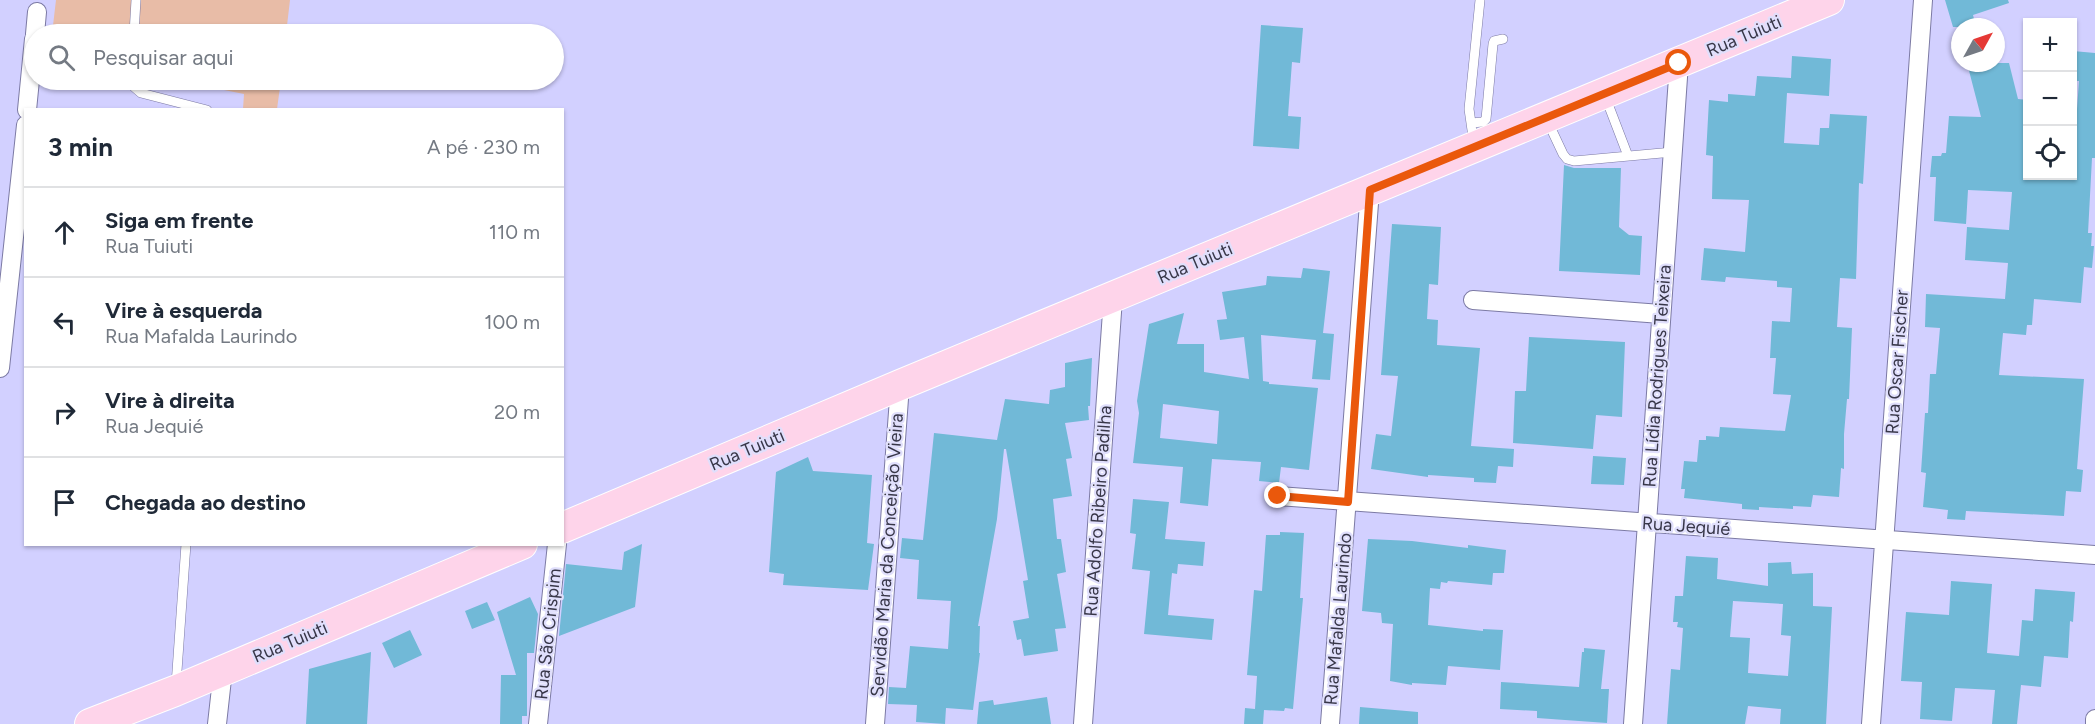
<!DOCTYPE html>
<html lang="pt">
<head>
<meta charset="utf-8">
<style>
  :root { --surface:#fff; --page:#f6f6f7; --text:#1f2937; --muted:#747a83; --line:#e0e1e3 }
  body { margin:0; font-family:Figtree,sans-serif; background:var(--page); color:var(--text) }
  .controls { position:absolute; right:18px; top:18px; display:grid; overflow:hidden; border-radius:0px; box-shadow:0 2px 4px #0004 }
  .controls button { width:54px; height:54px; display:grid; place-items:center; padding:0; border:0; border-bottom:2px solid var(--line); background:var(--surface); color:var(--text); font:30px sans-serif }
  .compass { position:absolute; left:1951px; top:18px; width:54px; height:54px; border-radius:50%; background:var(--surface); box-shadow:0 2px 4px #0004; rotate:50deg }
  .stop { position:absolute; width:18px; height:18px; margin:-14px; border:4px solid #ea580c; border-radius:50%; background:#fff }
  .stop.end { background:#ea580c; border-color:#fff; box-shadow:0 2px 6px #0008 }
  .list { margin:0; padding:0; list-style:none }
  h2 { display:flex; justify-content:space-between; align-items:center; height:78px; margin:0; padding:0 24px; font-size:26px }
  h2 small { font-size:20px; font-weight:400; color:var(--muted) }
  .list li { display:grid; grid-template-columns:39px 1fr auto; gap:18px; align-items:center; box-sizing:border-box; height:90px; padding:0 24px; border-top:2px solid var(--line) }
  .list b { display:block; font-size:22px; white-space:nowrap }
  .list p { margin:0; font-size:20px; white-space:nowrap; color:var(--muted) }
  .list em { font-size:20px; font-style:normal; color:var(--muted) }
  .icon { flex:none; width:33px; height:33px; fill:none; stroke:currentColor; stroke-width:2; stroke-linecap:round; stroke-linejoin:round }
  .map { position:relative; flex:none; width:2095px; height:724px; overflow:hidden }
  .search { position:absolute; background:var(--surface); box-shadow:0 2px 4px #0004; left:24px; top:24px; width:540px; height:66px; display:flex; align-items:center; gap:15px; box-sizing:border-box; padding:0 21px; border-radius:33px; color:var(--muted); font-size:22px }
  .panel { position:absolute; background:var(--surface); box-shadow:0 2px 4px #0004; left:24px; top:108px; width:540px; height:438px; border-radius:0px }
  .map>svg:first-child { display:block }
  .green { fill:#e8bca7 }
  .building { fill:#71b9d7; fill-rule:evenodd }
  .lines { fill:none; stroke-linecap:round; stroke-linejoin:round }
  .lane-casing { stroke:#7c7aa4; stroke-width:10 }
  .street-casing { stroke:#7c7aa4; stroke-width:20 }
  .primary-casing { stroke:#fff; stroke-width:32 }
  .lane { stroke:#fff; stroke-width:9 }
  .street { stroke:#fff; stroke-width:18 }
  .primary { stroke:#fed4ea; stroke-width:30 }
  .route { stroke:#ea580c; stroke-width:8 }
  .labels { text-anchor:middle; stroke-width:4.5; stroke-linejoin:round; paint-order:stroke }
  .street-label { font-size:18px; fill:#383749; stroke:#e0dffc }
</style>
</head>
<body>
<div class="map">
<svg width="2095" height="724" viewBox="0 0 2095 724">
  <rect width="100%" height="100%" fill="#d2d0ff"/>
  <path class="green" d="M56 0H290L286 34H52Z
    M174 80H281L277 109H243L244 94Z"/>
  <path class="building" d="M1945 0H2008L2009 3 1973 15 1976 27H1953Z
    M1261 25 1303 28 1300 63 1292 62 1288 116 1301 117 1299 149 1253 146Z
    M2073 51 2095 53V158H2092L2088 233H2092L2091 246H2094L2092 268 2084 267 2081 303 2034 299 2032 325H2027L2026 335 2003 333 1999 375 2084 379 2077 469 2083 470 2081 492 2066 491 2064 516 1966 511 1965 520 1947 519 1948 510 1923 507 1926 473 1921 472 1925 413H1928L1930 374H1936L1940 328 1925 327 1926 294 2005 299 2008 263 1965 260 1967 227 2009 230 2012 192 1968 190 1966 224 1934 221 1936 177H1930L1932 156H1941L1942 153H1946L1949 116 1981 117 1967 63H2009L2018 99 2028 100V176H2073V123H2076L2079 81H2073Z
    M1792 56 1831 59 1829 96 1787 93 1784 143 1819 145 1820 128H1829L1830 114 1867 116 1863 184 1859 183 1856 279 1840 278 1837 327 1852 328 1849 399H1847L1844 434V469L1841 468 1839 497 1813 495 1811 507 1793 506V509L1759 507V510L1742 509V504L1684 498 1685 489H1681L1684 461 1697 462 1699 440H1706V436L1719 437 1720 427 1785 431 1791 395 1773 394 1776 358H1770L1772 321 1790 322 1792 288 1777 287V281L1726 277 1725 282 1701 280 1704 248 1745 252 1749 200 1712 199 1713 156 1706 155 1709 100 1728 102V94L1755 96 1757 76 1791 78Z
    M1564 165 1574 168H1621L1619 227 1629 235 1642 236 1640 275 1559 271Z
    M1392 224 1441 227 1438 285 1429 284 1427 319 1438 320 1437 345 1480 348 1471 446 1514 449 1513 467 1498 466 1496 483 1474 482V478L1428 475V477L1371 469 1376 434 1391 436 1398 376 1381 375Z
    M1303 268 1330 271 1323 333 1334 334 1330 380 1312 379 1316 340 1261 335 1263 381 1269 382V384L1318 388 1309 470 1281 467 1279 483 1259 481 1261 462 1212 459 1208 506 1180 503 1183 467 1133 463 1139 413 1137 401 1149 324 1184 313 1177 344H1204V372L1249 379 1244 337 1220 340 1217 320 1227 319 1222 292 1266 285 1267 276 1301 278ZM1163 404 1219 411 1217 444 1160 438Z
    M1529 337 1625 342 1622 417 1596 415 1593 449 1513 443 1515 391H1526Z
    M1092 358 1090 406H1088L1089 420 1065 423 1072 458 1066 459 1072 496 1053 499 1057 539H1061L1066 572 1057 574 1066 628 1055 629 1058 651 1024 656 1021 639 1017 640 1013 621 1029 618 1023 581 1028 580 1006 449H1004L997 519 978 626H980L979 653H980L973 710 946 708 945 724 916 722 917 705 888 704 889 687 906 688 910 646 948 649 951 601 917 599 919 560 900 558 902 538 923 540 934 433 997 440 1005 399 1049 404 1050 390 1065 387V363Z
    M1593 456 1626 458 1624 485 1591 484Z
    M808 457 813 471 872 475 867 543 874 544 868 590 783 585 784 574 769 572 776 472Z
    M1133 499 1169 502 1165 539 1205 542 1203 566 1178 564 1177 574 1172 573 1168 615 1214 619 1212 640 1144 634 1150 571 1132 569 1136 534 1130 533Z
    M1280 532 1304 533 1300 598H1303L1293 709 1285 708 1284 711 1264 710 1263 724H1244L1245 708 1255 709 1257 676 1247 675 1254 590 1262 591 1266 535H1280Z
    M1368 539 1412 541 1468 548V545L1506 550 1504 573H1493L1492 585 1448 581 1447 583 1441 582 1440 589 1430 588 1428 625 1483 631V629L1503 630 1500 670 1448 666 1446 685 1412 683V685L1390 681 1393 624 1382 623 1381 613 1362 611Z
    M642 544 635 607 559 636 566 564 622 570 624 552Z
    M1686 556 1718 558 1717 579 1768 586V563L1791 562 1792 574 1813 573V606L1832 607 1826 724H1780L1781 709 1748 706 1745 724H1667L1671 669 1680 670 1683 628 1677 627 1678 622H1673L1675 596H1683ZM1733 601 1783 604 1781 635 1791 636 1788 676 1748 673 1750 638 1730 637Z
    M1951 581 1992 584 1987 653 2019 656 2022 620 2033 621 2035 589 2075 592 2073 622 2070 621 2068 658 2044 656 2041 687 2021 685 2017 724H1992L1995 690 1955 688 1952 721 1920 719 1922 682 1901 681 1906 612 1949 615Z
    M530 597 538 614 534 653H527V716H522V724H500L501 675H516L497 612Z
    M487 602 495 620 472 629 465 611Z
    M410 630 422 655 394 668 382 643Z
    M1584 648 1605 650 1601 689H1609L1607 723 1537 718V711L1500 709 1501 682 1579 687 1582 652H1584Z
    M371 652 367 724H306L309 669Z
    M1047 697 1051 724H977L979 702 993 700 994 705Z
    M1360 707 1418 712V724H1359Z"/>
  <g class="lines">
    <defs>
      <path id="lane" d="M134 34 136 0
        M132 80 134 87 141 93 207 110
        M1605 96 1628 156
        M1547 120 1563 154 1567 159 1574 161 1673 152
        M1471 123 1483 122 1486 119 1493 44 1494 41 1503 39
        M1474 144 1469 109 1480 0
        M176 685 186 544"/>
      <path id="street" d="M35 34 37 12
        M27 110 34 39
        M1473 300 1661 314
        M0 368 26 125
        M1278 496 2095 555
        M217 724 223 670
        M538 724 557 544
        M875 724 900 385
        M1083 724 1113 298
        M1330 724 1370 190
        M1633 724 1679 63
        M1871 724 1923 0
        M2095 724V719"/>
      <path id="primary" d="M562 528 900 385 1829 0
        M90 724 175 691 522 544"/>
    </defs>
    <use href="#lane" class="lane-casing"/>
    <use href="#street" class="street-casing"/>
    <use href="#primary" class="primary-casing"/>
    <use href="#lane" class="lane"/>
    <use href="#street" class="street"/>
    <use href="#primary" class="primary"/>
  </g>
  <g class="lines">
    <path class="route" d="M1278 496 1348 502 1370 190 1679 63"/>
  </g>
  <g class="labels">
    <g class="street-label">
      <text transform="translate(1744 36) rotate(-23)" y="6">Rua Tuiuti</text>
      <text transform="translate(1195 263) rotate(-23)" y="6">Rua Tuiuti</text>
      <text transform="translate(1897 362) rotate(-86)" y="6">Rua Oscar Fischer</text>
      <text transform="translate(1657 376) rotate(-86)" y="6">Rua Lídia Rodrigues Teixeira</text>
      <text transform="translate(747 450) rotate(-23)" y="6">Rua Tuiuti</text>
      <text transform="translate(1098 511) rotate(-86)" y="6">Rua Adolfo Ribeiro Padilha</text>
      <text transform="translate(1686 526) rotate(4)" y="6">Rua Jequié</text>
      <text transform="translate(887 555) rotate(-86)" y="6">Servidão Maria da Conceição Vieira</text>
      <text transform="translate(1338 619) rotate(-85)" y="6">Rua Mafalda Laurindo</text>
      <text transform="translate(548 634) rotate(-84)" y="6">Rua São Crispim</text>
      <text transform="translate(290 642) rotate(-23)" y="6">Rua Tuiuti</text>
    </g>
  </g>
</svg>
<div class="controls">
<button>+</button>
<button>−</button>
<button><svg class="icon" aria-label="locate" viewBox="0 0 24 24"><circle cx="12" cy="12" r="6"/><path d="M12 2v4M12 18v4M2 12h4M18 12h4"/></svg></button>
</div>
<svg class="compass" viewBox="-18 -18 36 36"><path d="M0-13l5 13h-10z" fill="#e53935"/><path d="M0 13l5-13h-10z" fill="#747a83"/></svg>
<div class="stop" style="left:1679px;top:63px"></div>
<div class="stop end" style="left:1278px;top:496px"></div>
<div class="search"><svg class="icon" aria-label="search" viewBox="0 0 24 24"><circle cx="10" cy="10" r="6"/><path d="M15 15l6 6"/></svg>Pesquisar aqui</div>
<section class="panel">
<h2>3 min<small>A pé · 230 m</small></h2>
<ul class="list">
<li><svg class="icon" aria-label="ahead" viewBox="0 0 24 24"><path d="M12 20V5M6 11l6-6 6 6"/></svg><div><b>Siga em frente</b><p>Rua Tuiuti</p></div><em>110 m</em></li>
<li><svg class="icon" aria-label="left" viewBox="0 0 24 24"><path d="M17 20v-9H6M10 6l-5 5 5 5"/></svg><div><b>Vire à esquerda</b><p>Rua Mafalda Laurindo</p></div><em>100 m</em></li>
<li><svg class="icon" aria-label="right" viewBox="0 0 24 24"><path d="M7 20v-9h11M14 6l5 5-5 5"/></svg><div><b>Vire à direita</b><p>Rua Jequié</p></div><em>20 m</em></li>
<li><svg class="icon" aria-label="arrive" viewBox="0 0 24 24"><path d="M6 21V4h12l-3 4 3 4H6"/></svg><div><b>Chegada ao destino</b></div></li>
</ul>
</section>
</div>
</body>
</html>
